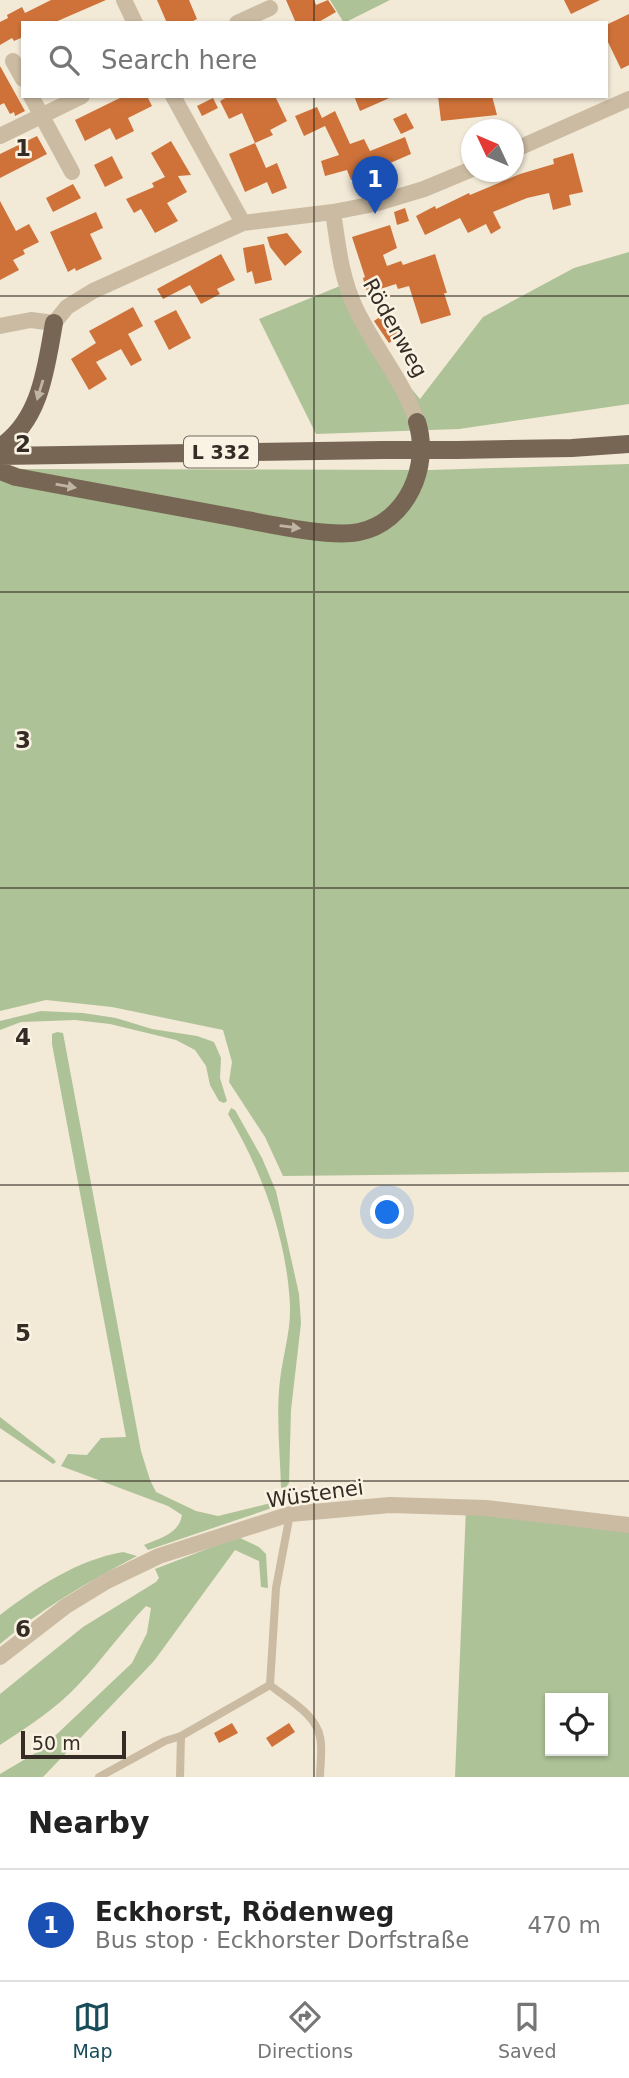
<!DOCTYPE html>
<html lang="en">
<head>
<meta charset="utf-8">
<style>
  :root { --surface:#fff; --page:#f6f6f6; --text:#222; --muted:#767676; --line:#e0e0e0; --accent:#184c59 }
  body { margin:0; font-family:"DejaVu Sans",sans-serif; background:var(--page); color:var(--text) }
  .controls { position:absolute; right:21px; bottom:21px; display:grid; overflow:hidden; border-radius:0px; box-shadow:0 2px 5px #0004 }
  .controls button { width:63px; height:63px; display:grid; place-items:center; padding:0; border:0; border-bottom:2px solid var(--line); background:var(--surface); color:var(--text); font:35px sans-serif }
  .compass { position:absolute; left:461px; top:119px; width:63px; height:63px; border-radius:50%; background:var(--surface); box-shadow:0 2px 5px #0004; rotate:314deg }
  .scale { position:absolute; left:21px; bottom:18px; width:105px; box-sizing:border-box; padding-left:7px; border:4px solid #352c25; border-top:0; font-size:19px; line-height:24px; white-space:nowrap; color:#352c25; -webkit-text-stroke:5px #faf3e3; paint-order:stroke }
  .you { position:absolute; left:388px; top:1213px; width:24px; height:24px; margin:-18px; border:5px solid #fff; border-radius:50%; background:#1a73e8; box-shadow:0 0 0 10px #1a73e833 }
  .badge { display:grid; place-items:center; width:46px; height:46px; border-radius:50%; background:var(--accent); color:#fff; font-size:23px; font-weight:700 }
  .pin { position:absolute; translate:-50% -58px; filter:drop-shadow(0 2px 4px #0008) }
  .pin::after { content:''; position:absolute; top:37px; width:24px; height:21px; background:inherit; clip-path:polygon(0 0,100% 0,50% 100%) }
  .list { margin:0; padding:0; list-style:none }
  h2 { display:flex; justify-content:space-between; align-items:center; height:91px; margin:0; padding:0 28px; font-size:30px }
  h2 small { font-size:23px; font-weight:400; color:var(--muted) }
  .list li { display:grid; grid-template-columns:46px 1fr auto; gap:21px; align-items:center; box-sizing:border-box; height:112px; padding:0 28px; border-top:2px solid var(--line) }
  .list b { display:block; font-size:26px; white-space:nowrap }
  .list p { margin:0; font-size:23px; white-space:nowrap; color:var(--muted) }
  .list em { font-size:23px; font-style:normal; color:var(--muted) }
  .icon { flex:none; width:38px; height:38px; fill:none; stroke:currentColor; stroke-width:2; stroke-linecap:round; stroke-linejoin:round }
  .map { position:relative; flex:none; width:629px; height:1777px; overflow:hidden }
  .search { position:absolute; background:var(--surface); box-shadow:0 2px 5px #0004; left:21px; right:21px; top:21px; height:77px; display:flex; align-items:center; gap:18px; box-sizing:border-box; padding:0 24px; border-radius:0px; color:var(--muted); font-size:26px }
  .sheet { height:203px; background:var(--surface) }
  nav { display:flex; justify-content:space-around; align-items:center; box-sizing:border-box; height:98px; border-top:2px solid var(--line); background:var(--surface); font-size:19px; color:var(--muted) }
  nav a { display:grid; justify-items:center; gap:4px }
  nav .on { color:var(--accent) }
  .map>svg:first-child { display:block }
  .green { fill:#adc296; fill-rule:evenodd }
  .building { fill:#ce7239 }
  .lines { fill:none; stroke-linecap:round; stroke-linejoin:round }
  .service { stroke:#cbbba2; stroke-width:8 }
  .minor { stroke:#cbbba2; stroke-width:16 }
  .primary { stroke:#786655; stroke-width:18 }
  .primary-bridge { stroke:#786655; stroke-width:18 }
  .oneway { fill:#c0b4a3 }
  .grid { fill:none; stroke:#352c25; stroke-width:2; stroke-opacity:0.55 }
  .labels { text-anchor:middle; stroke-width:5; stroke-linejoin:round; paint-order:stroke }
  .shield { fill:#faf3e3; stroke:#70685e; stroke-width:2 }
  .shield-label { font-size:19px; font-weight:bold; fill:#352c25 }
  .street-label { font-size:21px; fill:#352c25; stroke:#faf3e3 }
  .grid-label { font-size:23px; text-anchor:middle; font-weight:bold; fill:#352c25; stroke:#faf3e3; stroke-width:5; stroke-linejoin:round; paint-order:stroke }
</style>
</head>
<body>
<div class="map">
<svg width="629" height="1777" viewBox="0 0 629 1777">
  <rect width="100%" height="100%" fill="#f2e9d7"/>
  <path class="green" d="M330 0H390L344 23Z
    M629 252V404L459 429 316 434 259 319 340 286 374 344 420 399 483 317 574 268Z
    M629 464V1172L283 1176 265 1137 229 1082 232 1062 223 1030 112 1007 46 1000 0 1011V469L431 470Z
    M41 1011 83 1013 116 1018 152 1029 197 1036 214 1042 221 1058 220 1078 227 1101 224 1103 219 1101 210 1085 206 1066 195 1050 176 1040 110 1024 75 1020 21 1022 0 1030V1021Z
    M57 1032 63 1033 141 1451 150 1480 156 1492 196 1511 218 1516 279 1501 269 1509 148 1550 144 1545C160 1538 179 1534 182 1515L168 1506 61 1466 68 1454 87 1455 101 1438 126 1437 52 1044V1034Z
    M231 1108 235 1110 262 1158 276 1191 299 1294 301 1323 291 1410 289 1483 283 1491 281 1487C280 1452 276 1415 280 1380 283 1355 291 1330 290 1306 287 1238 262 1172 228 1114Z
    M0 1417 54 1459 56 1462 53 1464 0 1428Z
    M466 1508 629 1525V1777H455ZM550 1698H603V1751H550Z
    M240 1538 259 1547 266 1554 268 1588 261 1587 259 1561 235 1550 154 1661 43 1777H0V1774L39 1751 132 1663 147 1633 151 1608 146 1606C122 1631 102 1660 78 1685 56 1709 27 1727 0 1745V1694L83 1627 156 1582 159 1578 155 1569 225 1542Z
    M123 1552 137 1556C88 1582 42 1608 0 1644V1615C37 1587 77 1560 123 1552Z"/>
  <path class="building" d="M51 0H106L53 23H23V37L14 41 12 38 0 45V22L8 18 7 15 22 7 25 13Z
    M157 0H189L197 19 189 23H167Z
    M286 0H314L316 5 328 0 336 12 317 23H296Z
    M564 0H600L571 14Z
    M629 14V65L621 69 606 38V25Z
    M0 66 25 111 15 116 14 112 10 114 4 103 0 105Z
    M124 96H147L152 106 128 118 134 131 116 140 110 128 85 141 75 120Z
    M229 96H275L287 121 270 130 273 135 255 143 242 113 229 119 220 101Z
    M354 96H394L360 111Z
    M438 96H492L497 115 441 121Z
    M213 98 218 108 202 116 197 106Z
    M317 107 322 118 335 111 350 144 364 139 370 151 405 137 411 154 351 180 347 170 325 176 321 161 339 155 325 126 304 136 295 116Z
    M406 113 414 128 401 134 393 119Z
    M37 136 47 154 0 178V154Z
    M171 141 191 175 178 176 187 192 167 203 178 221 155 233 141 209 134 213 126 199 154 187 152 183 165 177 151 153Z
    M255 143 266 168 277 163 287 188 272 194 267 182 245 192 229 154Z
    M573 153 583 192 569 195 571 205 553 210 549 193 527 198 493 212 501 228 491 234 486 224 468 233 460 218 425 235 416 216 435 206 436 209 469 193 470 195 520 174 554 164 553 159Z
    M112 156 123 178 105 187 94 165Z
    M73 184 81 198 53 212 46 198Z
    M0 201 16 231 29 224 39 242 23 250 25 254 13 260 19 270 0 280Z
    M405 208 409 221 397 225 394 212Z
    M96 212 103 228 90 234 102 259 76 271 75 268 68 272 50 232Z
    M390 225 397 248 383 255 387 266 401 261 403 265 435 254 447 293H444L451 315 421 324 409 286 398 289 396 284 374 291 373 288 366 290 363 278 365 277 352 237Z
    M287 233 302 252 285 266 270 247 267 237Z
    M264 244 272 280 255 284 252 271 247 273 243 248Z
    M221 254 235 280 217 289 220 294 201 304 190 285 163 299 157 289Z
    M133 307 143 326 128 334 142 360 131 366 121 349 96 362 107 379 89 390 71 359 96 343 89 331Z
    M176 310 191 338 169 350 154 321Z
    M384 314 399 336 389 343 374 321Z
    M232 1723 238 1733 219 1743 214 1733Z
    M289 1723 295 1732 272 1747 266 1738Z"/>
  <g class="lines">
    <path class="service" d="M270 1685C287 1699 316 1714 320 1737 323 1750 320 1764 320 1777
      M99 1777 165 1741 181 1736 270 1685 276 1588 290 1514
      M180 1777 181 1736"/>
    <path class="minor" d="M124 0 135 23
      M237 23 270 8
      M13 61 23 79
      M31 96 72 172
      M173 96 243 223
      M0 136 82 96
      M514 150 629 99
      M333 212C338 245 341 277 355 307 374 348 403 379 417 422
      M0 326 31 320 54 323 67 307 93 291 243 223 333 212 374 204 424 189 472 169
      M0 1657 66 1606 107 1581 159 1556 290 1514 390 1505 486 1508 629 1525"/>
    <path class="primary" d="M0 447C41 420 46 367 54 323
      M457 450 572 448 629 444
      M0 456 383 450
      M0 471 16 477C90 491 163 504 237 518 268 524 330 538 359 532 407 522 431 466 417 422"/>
    <path class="primary-bridge" d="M383 450H457"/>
  </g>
  <defs><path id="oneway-solid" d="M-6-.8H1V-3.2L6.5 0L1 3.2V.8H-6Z" transform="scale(1.75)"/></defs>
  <g class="oneway">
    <use href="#oneway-solid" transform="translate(40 390) rotate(107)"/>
    <use href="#oneway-solid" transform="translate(66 486) rotate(10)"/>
    <use href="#oneway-solid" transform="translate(290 527) rotate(7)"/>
  </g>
  <path class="grid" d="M314 0V23M314 96V1777M0 296H629M0 592H629M0 888H629M0 1185H629M0 1481H629"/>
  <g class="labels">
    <rect class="shield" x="184" y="436.5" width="74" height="31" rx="5"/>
    <g class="shield-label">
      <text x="221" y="459">L 332</text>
    </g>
    <g class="street-label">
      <text transform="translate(395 328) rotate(61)" y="7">Rödenweg</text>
      <text transform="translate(315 1494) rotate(-8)" y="7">Wüstenei</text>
    </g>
  </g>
  <g class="grid-label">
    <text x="23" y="156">1</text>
    <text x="23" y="452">2</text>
    <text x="23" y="748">3</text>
    <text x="23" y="1045">4</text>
    <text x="23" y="1341">5</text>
    <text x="23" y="1637">6</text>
  </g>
</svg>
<div class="controls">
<button><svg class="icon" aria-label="locate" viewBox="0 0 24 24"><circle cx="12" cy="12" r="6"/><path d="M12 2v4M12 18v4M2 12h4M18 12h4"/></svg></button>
</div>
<svg class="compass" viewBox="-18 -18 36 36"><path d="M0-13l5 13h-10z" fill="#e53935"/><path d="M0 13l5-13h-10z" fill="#767676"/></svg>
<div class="scale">50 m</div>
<div class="you"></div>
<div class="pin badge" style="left:375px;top:214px;background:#1a4fb4">1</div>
<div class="search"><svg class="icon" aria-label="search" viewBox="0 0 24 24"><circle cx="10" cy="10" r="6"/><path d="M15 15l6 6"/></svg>Search here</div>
</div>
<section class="sheet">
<h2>Nearby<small></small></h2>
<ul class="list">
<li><span class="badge" style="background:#1a4fb4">1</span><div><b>Eckhorst, Rödenweg</b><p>Bus stop · Eckhorster Dorfstraße</p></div><em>470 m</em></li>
</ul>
</section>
<nav>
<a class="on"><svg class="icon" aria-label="map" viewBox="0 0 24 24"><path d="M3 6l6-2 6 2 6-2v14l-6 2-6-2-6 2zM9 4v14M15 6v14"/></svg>Map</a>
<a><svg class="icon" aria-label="directions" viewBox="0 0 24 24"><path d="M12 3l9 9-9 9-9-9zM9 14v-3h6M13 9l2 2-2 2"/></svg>Directions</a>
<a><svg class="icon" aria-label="saved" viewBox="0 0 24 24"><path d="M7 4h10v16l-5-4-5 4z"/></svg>Saved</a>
</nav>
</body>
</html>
